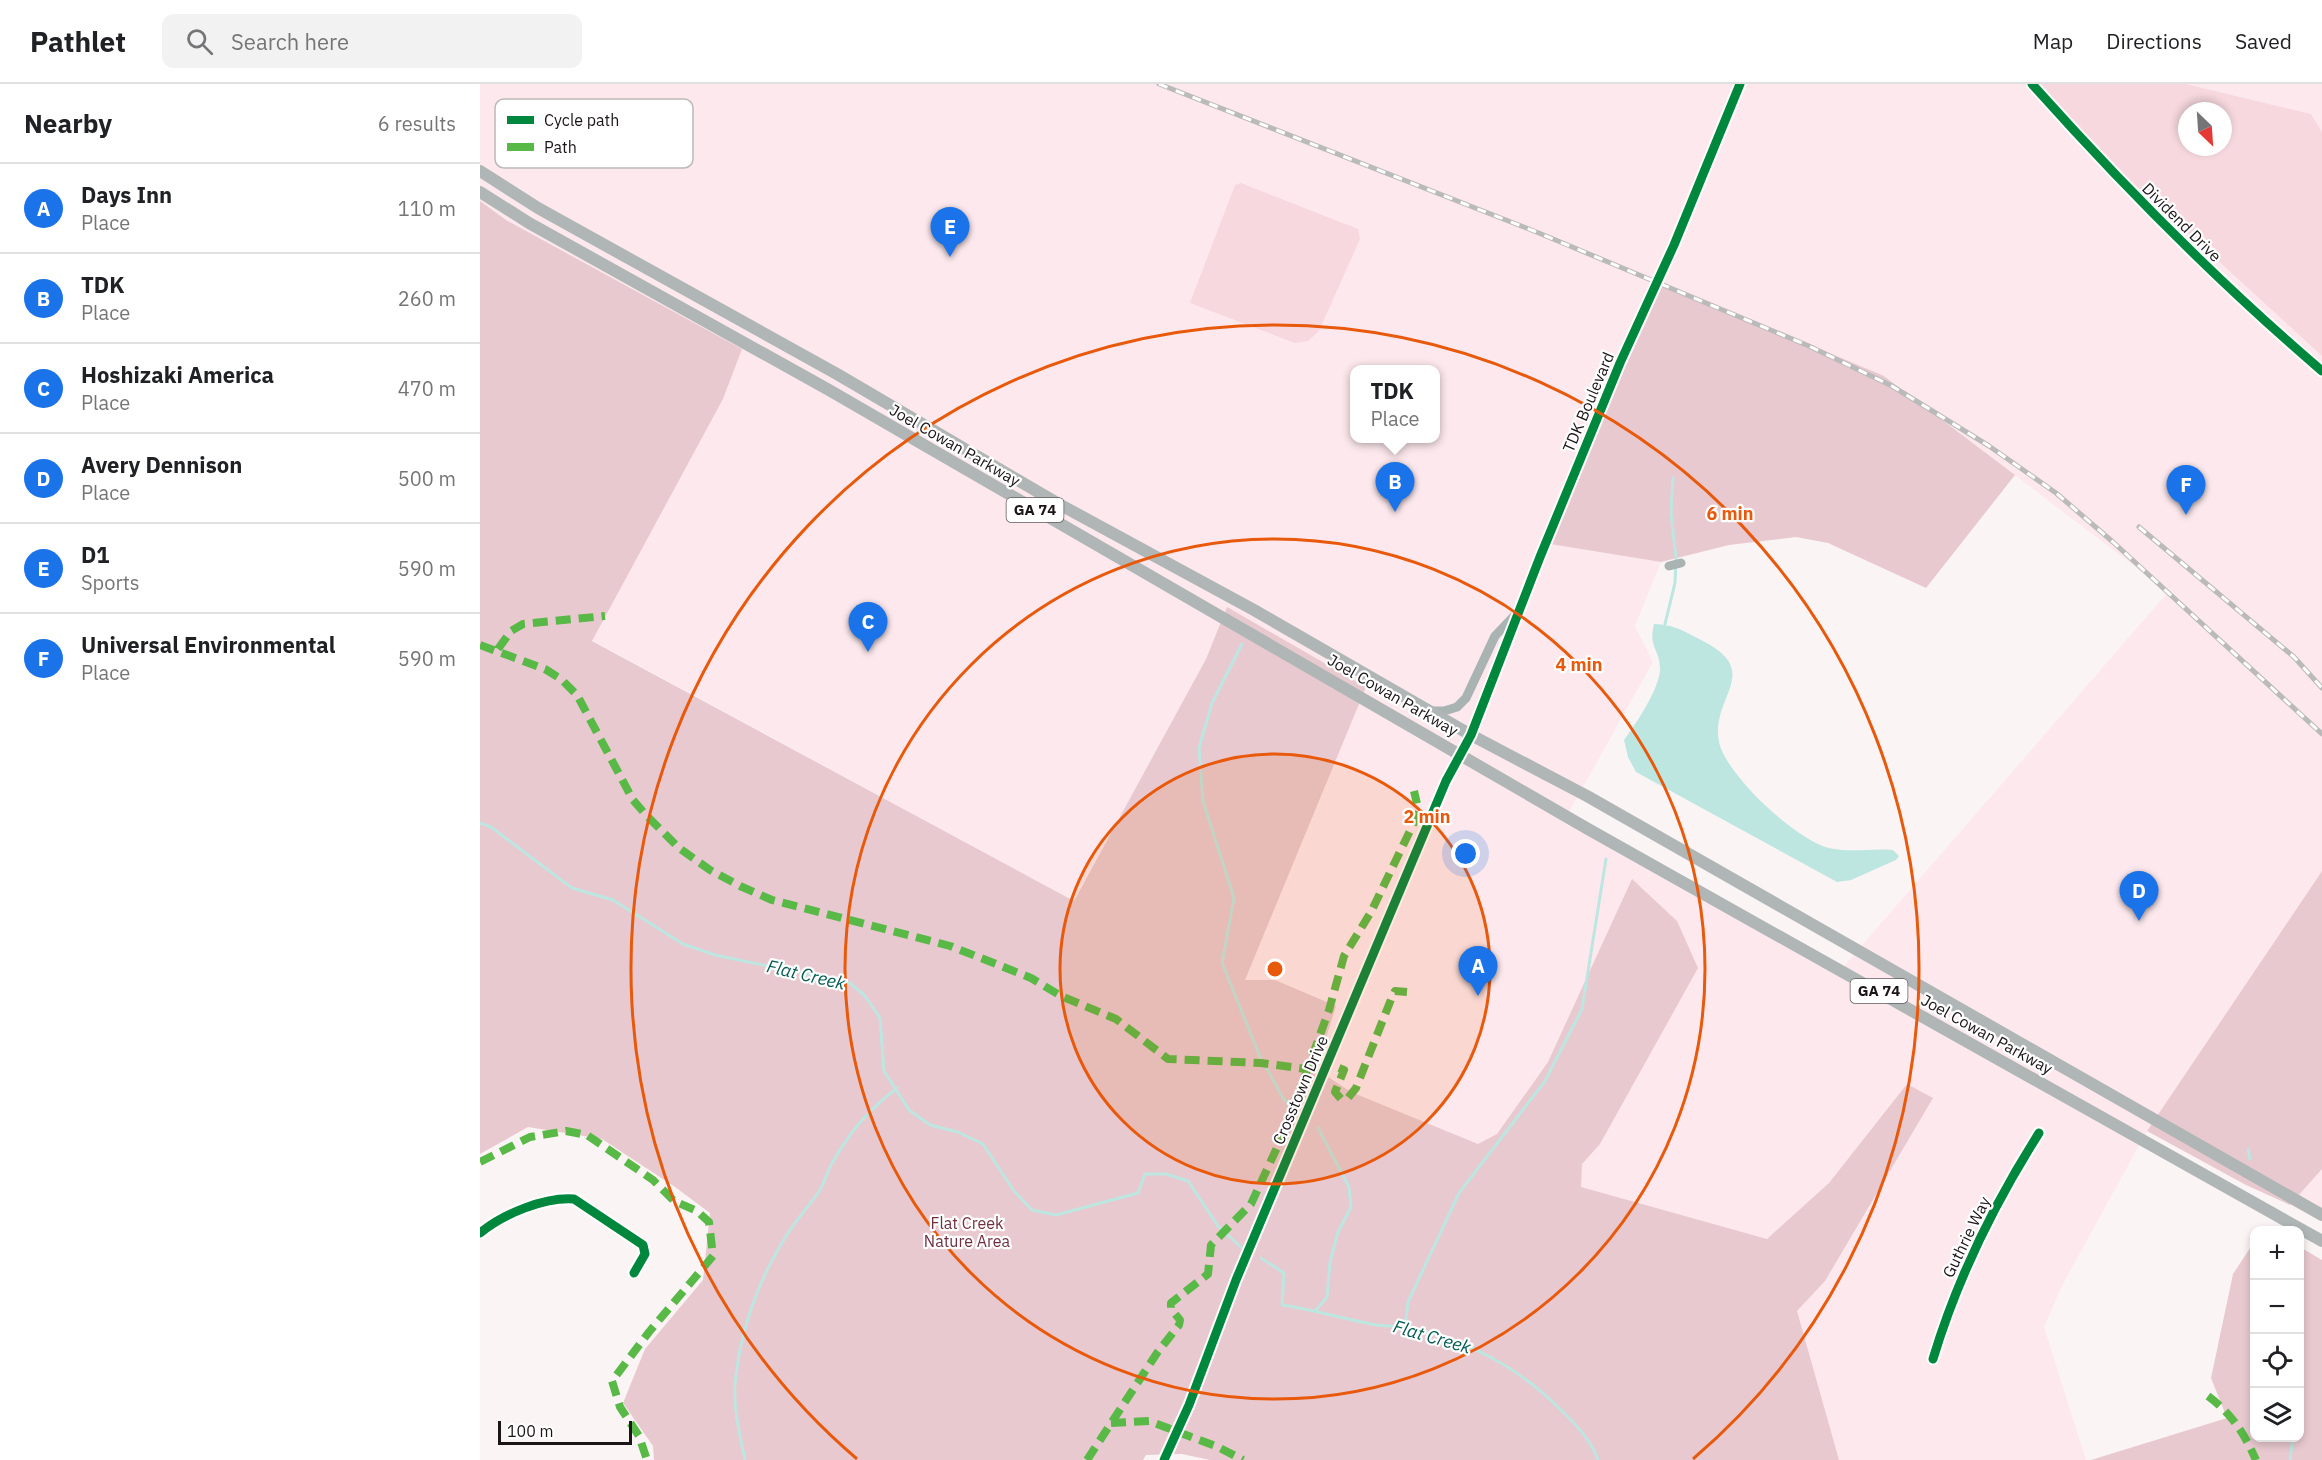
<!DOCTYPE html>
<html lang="en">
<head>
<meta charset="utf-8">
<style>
  :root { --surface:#fff; --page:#f2f2f2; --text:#202124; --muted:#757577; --line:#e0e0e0; --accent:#1a73e8 }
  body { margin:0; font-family:"IBM Plex Sans",sans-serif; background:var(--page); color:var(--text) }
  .controls { position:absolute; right:18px; bottom:18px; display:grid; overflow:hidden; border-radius:12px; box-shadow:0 3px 9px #0003 }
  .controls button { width:54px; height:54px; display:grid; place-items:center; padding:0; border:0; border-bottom:2px solid var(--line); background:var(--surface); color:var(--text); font:30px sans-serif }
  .compass { position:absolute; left:1698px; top:18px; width:54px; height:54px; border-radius:50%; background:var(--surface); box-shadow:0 3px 9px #0003; rotate:155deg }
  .scale { position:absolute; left:18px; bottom:15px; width:134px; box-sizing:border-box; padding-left:6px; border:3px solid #1c1517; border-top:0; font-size:16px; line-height:21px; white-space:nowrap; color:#1c1517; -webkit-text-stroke:4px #fff; paint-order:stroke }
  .you { position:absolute; left:986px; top:770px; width:21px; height:21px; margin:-15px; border:4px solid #fff; border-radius:50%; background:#1a73e8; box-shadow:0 0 0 9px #1a73e833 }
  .badge { display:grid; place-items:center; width:39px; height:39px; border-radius:50%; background:var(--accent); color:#fff; font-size:20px; font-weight:700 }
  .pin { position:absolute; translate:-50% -50px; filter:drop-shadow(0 2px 3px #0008) }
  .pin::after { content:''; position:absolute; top:32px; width:21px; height:18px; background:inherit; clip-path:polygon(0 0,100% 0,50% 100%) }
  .popup { position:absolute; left:870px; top:281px; width:90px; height:78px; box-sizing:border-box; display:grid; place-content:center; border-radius:12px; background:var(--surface); filter:drop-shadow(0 2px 4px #0005); font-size:20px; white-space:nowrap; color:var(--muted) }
  .popup b { font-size:22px; color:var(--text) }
  .popup::after { content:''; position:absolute; left:50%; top:100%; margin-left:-12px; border:12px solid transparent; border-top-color:var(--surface) }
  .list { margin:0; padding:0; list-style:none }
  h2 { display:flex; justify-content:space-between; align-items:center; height:78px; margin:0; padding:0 24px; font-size:26px }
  h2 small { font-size:20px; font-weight:400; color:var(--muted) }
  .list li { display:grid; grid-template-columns:39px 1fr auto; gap:18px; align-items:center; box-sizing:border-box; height:90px; padding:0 24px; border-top:2px solid var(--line) }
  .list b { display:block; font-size:22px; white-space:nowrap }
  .list p { margin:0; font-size:20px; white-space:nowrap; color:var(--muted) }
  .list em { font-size:20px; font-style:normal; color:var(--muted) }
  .icon { flex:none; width:33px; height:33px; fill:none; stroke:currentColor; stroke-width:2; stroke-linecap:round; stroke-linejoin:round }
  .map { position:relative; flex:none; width:1842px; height:1376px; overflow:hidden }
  header { display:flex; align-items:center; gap:36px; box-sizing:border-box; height:84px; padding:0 30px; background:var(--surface); border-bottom:2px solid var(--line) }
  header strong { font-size:28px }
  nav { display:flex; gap:33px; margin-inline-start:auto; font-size:21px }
  .search { width:420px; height:54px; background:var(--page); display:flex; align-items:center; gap:15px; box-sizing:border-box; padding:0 21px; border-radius:12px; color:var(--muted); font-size:22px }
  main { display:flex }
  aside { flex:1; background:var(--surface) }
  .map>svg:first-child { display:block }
  .built { fill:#fde9ed; fill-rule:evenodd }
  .green { fill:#f6d8de; fill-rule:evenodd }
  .forest { fill:#e8c9cf }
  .water { fill:#bde6e0 }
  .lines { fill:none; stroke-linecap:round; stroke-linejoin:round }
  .stream { stroke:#bde6e0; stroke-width:3 }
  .minor { stroke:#a8b3b2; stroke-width:9 }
  .major { stroke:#afb6b5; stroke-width:12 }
  .rail-casing { stroke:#bababa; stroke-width:5 }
  .rail { stroke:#fff; stroke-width:3; stroke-dasharray:9; stroke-linecap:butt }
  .quiet { stroke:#58b947; stroke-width:8; stroke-dasharray:15 8; stroke-linecap:butt }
  .cycleway-casing { stroke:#fff; stroke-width:13 }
  .cycleway { stroke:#00873e; stroke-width:9 }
  .ring { fill:none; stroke:#e8590c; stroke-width:3 }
  .labels { text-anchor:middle; stroke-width:4.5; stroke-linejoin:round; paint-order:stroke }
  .shield { fill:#fff; stroke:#605b5d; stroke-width:1.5 }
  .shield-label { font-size:15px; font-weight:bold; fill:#1c1517 }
  .street-label { font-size:16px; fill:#1c1517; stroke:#fff }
  .park-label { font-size:16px; fill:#713042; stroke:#fff }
  .water-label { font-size:18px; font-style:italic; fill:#055d56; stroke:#fff }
  .key { fill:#fff; stroke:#bbb9b9; stroke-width:1.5 }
  .key-label { font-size:16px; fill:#1c1517 }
  .centre { fill:#e8590c; stroke:#fff; stroke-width:3 }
  .ring-label { font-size:18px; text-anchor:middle; font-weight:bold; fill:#e8590c; stroke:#fff; stroke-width:4.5; stroke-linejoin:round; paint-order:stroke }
</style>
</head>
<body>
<header>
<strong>Pathlet</strong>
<div class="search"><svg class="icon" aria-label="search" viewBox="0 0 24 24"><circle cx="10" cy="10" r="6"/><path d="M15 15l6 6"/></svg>Search here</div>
<nav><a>Map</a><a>Directions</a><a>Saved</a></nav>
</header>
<main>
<aside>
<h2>Nearby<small>6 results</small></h2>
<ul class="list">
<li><span class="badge">A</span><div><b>Days Inn</b><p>Place</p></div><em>110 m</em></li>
<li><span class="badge">B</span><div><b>TDK</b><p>Place</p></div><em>260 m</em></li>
<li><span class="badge">C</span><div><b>Hoshizaki America</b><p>Place</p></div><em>470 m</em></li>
<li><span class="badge">D</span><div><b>Avery Dennison</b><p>Place</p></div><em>500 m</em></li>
<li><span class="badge">E</span><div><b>D1</b><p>Sports</p></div><em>590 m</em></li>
<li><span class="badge">F</span><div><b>Universal Environmental</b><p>Place</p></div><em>590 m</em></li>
</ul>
</aside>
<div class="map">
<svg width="1842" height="1376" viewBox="0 0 1842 1376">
  <rect width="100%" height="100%" fill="#fbf4f5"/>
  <path class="built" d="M0 0H1545L1842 272V787L1667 1047 1582 1202 1564 1243 1606 1376H1358L1010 1094 739 960 747 523 726 575 594 817 112 556 243 315 262 265 26 136 0 117ZM874 286H956V354H874ZM1405 292 1688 508 1364 882 1156 772 1089 728 1173 578 1155 542 1181 478 1070 460Z
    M1706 0H1842V48L1831 30Z
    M1842 1085V1138L1810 1121Z"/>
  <path class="green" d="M1545 0H1706L1831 30 1842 48V272ZM1707 27H1743V63H1707Z
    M761 99 878 145 880 155 839 247 828 257 815 259 710 219 755 101Z"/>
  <path class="forest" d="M0 117 26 136 262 265 243 315 112 557 594 817 726 575 747 523 886 603 765 896H795L856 922 836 985 871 1008 998 1060 1017 1050 1068 978 1152 795 1197 837 1218 884 1120 1060 1102 1080 1101 1103 1287 1155 1349 1099 1427 1000 1453 1014 1345 1197 1317 1227 1359 1376H730L702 1370 666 1371 663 1376H174L173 1362 143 1319 165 1265 223 1196 230 1129 195 1103 122 1055 48 1043 0 1070Z
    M1178 197 1404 292 1535 391 1446 504 1348 459 1316 453 1249 461 1181 478 1070 460Z
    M1842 787V1085L1810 1121 1766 1101 1667 1047Z
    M1774 1158V1354H1820V1163L1842 1176V1376H1611L1747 1334 1731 1294 1753 1190Z"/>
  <path class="water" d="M1174 540C1196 541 1203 547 1221 556 1285 588 1230 612 1239 658 1246 691 1316 756 1349 764 1369 769 1392 764 1413 766L1419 772 1416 776 1371 796 1357 798 1156 688 1148 673 1144 656C1156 640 1180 604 1180 585 1180 565 1168 564 1174 540Z"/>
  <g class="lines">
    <path class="stream" d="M1185 540 1195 499 1196 474 1191 429 1193 394
      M762 560 732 619 719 664 723 717 754 814 742 879 781 975
      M0 739 11 743 92 804 133 816 203 860 235 871 370 899 385 912 400 934 404 987 429 1026 450 1041 478 1048 503 1060 534 1107 552 1126 576 1131 658 1109 665 1090H686L708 1097 738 1142 763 1165
      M786 983 803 1014 817 1031
      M1768 1065 1770 1075
      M1786 1145V1146
      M781 1174 804 1189 802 1221C834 1226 865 1235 896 1241 905 1242 915 1242 924 1243 983 1253 1038 1283 1080 1325 1095 1339 1112 1357 1118 1376
      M836 1226 847 1213 850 1178 858 1148 871 1123 869 1103 838 1044
      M925 1243 928 1218 979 1109 1065 997 1102 925 1126 775
      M265 1376C260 1352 253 1324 255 1299 260 1247 279 1193 308 1149 317 1135 329 1122 338 1109 345 1099 347 1086 354 1076 370 1047 391 1024 417 1004
      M1810 1376 1813 1354"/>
    <path class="minor" d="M1552 0C1643 102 1738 198 1842 287
      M1189 482 1201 479
      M949 627H964L977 623 986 614 1015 552 1035 531
      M0 1149C23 1130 64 1113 94 1115L163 1161 165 1170 154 1189
      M1453 1275C1477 1195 1514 1120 1559 1049
      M684 1376 709 1321 756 1196 966 697 991 651 1060 473 1140 279 1194 161 1260 0"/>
    <path class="major" d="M0 87 58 124 357 290 577 419 774 526 991 651 1107 712 1842 1131
      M0 108 49 139 349 306 1108 745 1842 1157"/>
    <defs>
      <path id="rail" d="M679 0 1054 147 1329 262 1412 302 1509 362 1576 409 1633 458 1842 650
        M1659 443 1814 573 1842 604"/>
    </defs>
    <use href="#rail" class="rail-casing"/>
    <use href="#rail" class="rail"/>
    <path class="quiet" d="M0 561 65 585 81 595 97 611 153 716 166 731 199 764 230 786 260 802 292 816 470 862 506 876 551 894 581 912 636 935 688 975 781 979 827 985
      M18 565 31 547 43 540 125 532
      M859 984 864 986 855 1008 861 1015 868 1014 876 1004 912 913 915 907 927 908
      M0 1078 50 1053 86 1047 107 1051 173 1096 194 1117 217 1127 229 1138 233 1172 169 1248 132 1297 140 1323 159 1352 167 1376
      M1728 1312C1752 1330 1764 1349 1776 1376
      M631 1339 669 1337 738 1363 763 1376
      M607 1376 677 1269 699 1241 700 1236 691 1225V1219L728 1190 731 1161 771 1120 807 1042 849 926 864 872 891 828 939 728 934 707"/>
    <defs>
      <path id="cycleway" d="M1552 0C1643 102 1738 198 1842 287
        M0 1149C23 1130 64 1113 94 1115L163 1161 165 1170 154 1189
        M1453 1275C1477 1195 1514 1120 1559 1049
        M684 1376 709 1321 756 1196 966 697 991 651 1060 473 1140 279 1194 161 1260 0"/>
    </defs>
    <use href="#cycleway" class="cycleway-casing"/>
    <use href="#cycleway" class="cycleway"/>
  </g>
  <circle cx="795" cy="885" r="215" fill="#e8590c" fill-opacity=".12"/>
  <g class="ring">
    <circle cx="795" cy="885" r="215"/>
    <circle cx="795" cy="885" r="430"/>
    <path d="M377 1375A644 644 0 1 1 1213 1375"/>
  </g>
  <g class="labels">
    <g class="shield">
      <rect x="526.5" y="414" width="57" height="24" rx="4.5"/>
      <rect x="1370.5" y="895" width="57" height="24" rx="4.5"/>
    </g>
    <g class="shield-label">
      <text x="555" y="431">GA 74</text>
      <text x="1399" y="912">GA 74</text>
    </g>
    <g class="street-label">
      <text transform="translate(1702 138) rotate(45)" y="6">Dividend Drive</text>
      <text transform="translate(1108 318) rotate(-67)" y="6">TDK Boulevard</text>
      <text transform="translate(475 361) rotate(30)" y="6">Joel Cowan Parkway</text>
      <text transform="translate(913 611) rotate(30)" y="6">Joel Cowan Parkway</text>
      <text transform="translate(1507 950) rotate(29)" y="6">Joel Cowan Parkway</text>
      <text transform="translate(820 1006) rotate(-67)" y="6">Crosstown Drive</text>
      <text transform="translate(1486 1153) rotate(-64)" y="6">Guthrie Way</text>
    </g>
    <g class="park-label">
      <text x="487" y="1145">Flat Creek<tspan x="487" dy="18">Nature Area</tspan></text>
    </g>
    <g class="water-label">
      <text transform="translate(326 891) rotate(13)" y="6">Flat Creek</text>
      <text transform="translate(952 1253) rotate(16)" y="6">Flat Creek</text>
    </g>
  </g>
  <rect x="15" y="15" width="198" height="69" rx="9" class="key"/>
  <rect x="27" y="32" width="27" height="8" fill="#00873e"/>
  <rect x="27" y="59" width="27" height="8" fill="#58b947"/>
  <g class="key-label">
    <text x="64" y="42">Cycle path</text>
    <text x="64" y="69">Path</text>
  </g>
  <circle cx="795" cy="885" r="9" class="centre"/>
  <g class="ring-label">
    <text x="1250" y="436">6 min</text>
    <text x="1099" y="587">4 min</text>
    <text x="947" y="739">2 min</text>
  </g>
</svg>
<div class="controls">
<button>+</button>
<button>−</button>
<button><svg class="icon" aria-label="locate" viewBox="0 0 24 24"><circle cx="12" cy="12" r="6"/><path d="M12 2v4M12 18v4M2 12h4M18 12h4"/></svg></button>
<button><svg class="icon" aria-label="layers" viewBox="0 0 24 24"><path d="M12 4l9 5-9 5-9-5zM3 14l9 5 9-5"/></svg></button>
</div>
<svg class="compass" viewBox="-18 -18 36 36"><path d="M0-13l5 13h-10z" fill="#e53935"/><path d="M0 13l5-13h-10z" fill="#757577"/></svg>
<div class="scale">100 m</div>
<div class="you"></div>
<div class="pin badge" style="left:998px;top:912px">A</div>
<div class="pin badge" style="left:915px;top:428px">B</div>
<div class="popup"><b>TDK</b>Place</div>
<div class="pin badge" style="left:388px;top:568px">C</div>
<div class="pin badge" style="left:1659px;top:837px">D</div>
<div class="pin badge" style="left:470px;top:173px">E</div>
<div class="pin badge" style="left:1706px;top:431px">F</div>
</div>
</main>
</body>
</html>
